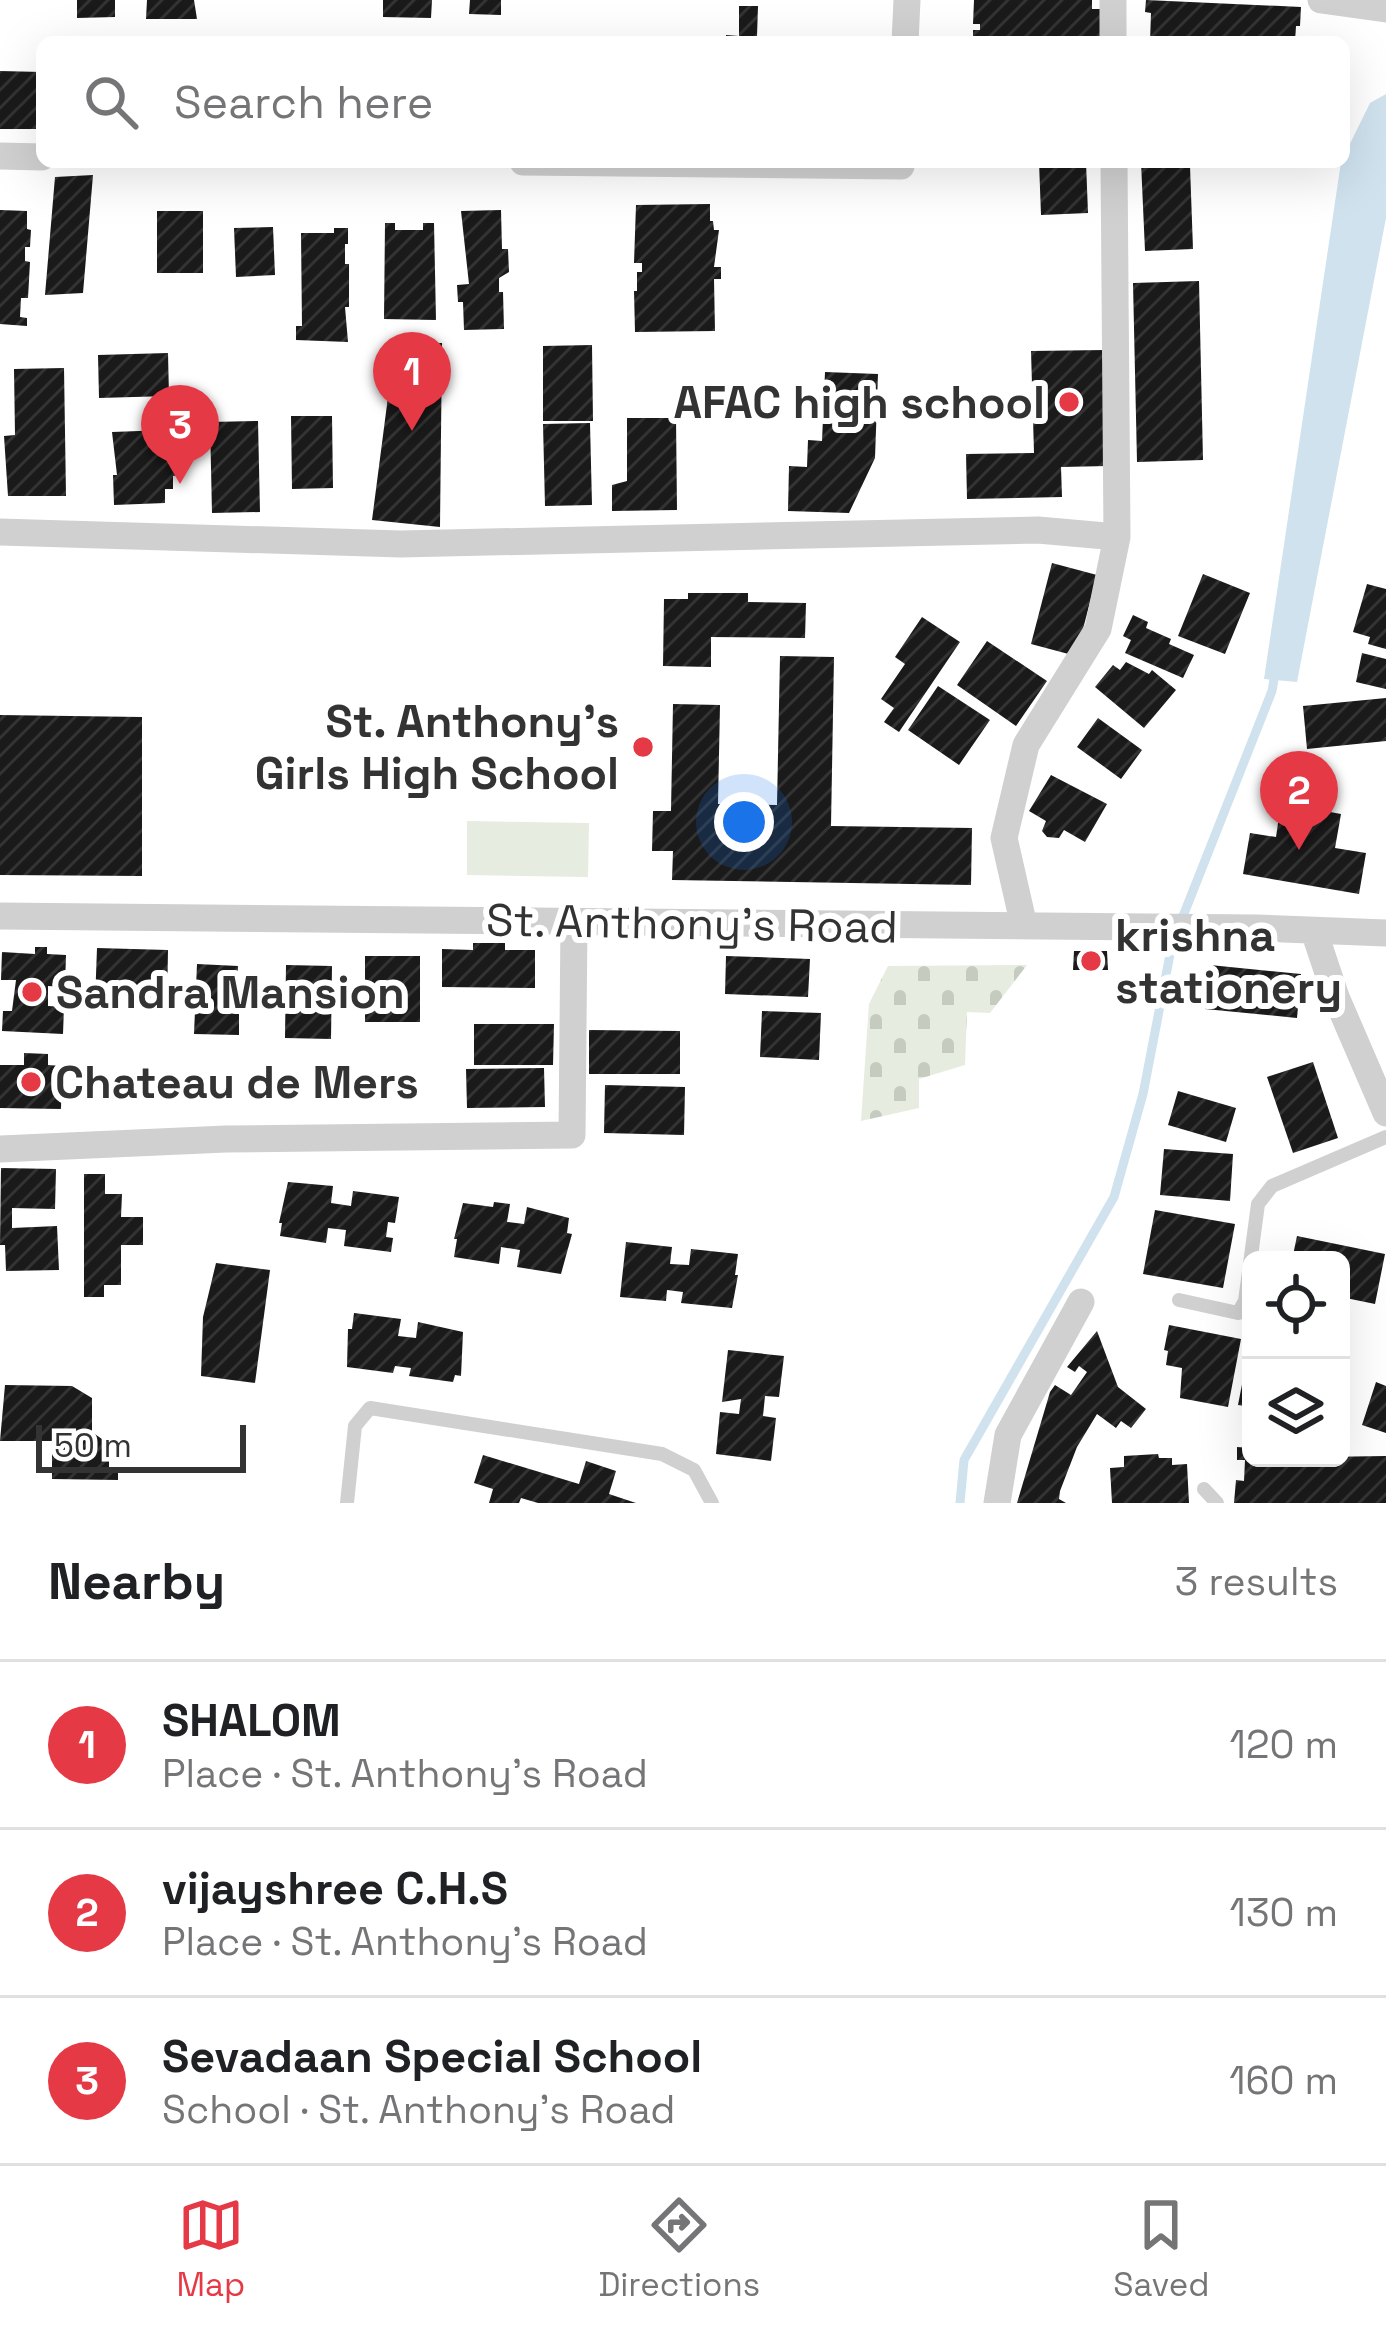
<!DOCTYPE html>
<html lang="en">
<head>
<meta charset="utf-8">
<style>
  :root { --surface:#fff; --page:#f6f6f6; --text:#202124; --muted:#757577; --line:#e0e0e0; --accent:#e63946 }
  body { margin:0; font-family:"Space Grotesk",sans-serif; background:var(--page); color:var(--text) }
  .controls { position:absolute; right:36px; bottom:36px; display:grid; overflow:hidden; border-radius:18px; box-shadow:0 12px 48px #0002 }
  .controls button { width:108px; height:108px; display:grid; place-items:center; padding:0; border:0; border-bottom:3px solid var(--line); background:var(--surface); color:var(--text); font:60px sans-serif }
  .scale { position:absolute; left:36px; bottom:30px; width:210px; box-sizing:border-box; padding-left:12px; border:6px solid #333; border-top:0; font-size:33px; line-height:42px; white-space:nowrap; color:#333; -webkit-text-stroke:9px #fff; paint-order:stroke }
  .you { position:absolute; left:744px; top:822px; width:42px; height:42px; margin:-30px; border:9px solid #fff; border-radius:50%; background:#1a73e8; box-shadow:0 0 0 18px #1a73e833 }
  .badge { display:grid; place-items:center; width:78px; height:78px; border-radius:50%; background:var(--accent); color:#fff; font-size:39px; font-weight:700 }
  .pin { position:absolute; translate:-50% -99px; filter:drop-shadow(0 3px 6px #0008) }
  .pin::after { content:''; position:absolute; top:63px; width:42px; height:36px; background:inherit; clip-path:polygon(0 0,100% 0,50% 100%) }
  .list { margin:0; padding:0; list-style:none }
  h2 { display:flex; justify-content:space-between; align-items:center; height:156px; margin:0; padding:0 48px; font-size:51px }
  h2 small { font-size:39px; font-weight:400; color:var(--muted) }
  .list li { display:grid; grid-template-columns:78px 1fr auto; gap:36px; align-items:center; box-sizing:border-box; height:168px; padding:0 48px; border-top:3px solid var(--line) }
  .list b { display:block; font-size:45px; white-space:nowrap }
  .list p { margin:0; font-size:39px; white-space:nowrap; color:var(--muted) }
  .list em { font-size:39px; font-style:normal; color:var(--muted) }
  .icon { flex:none; width:66px; height:66px; fill:none; stroke:currentColor; stroke-width:2; stroke-linecap:round; stroke-linejoin:round }
  .map { position:relative; flex:none; width:1386px; height:1503px; overflow:hidden }
  .search { position:absolute; background:var(--surface); box-shadow:0 12px 48px #0002; left:36px; right:36px; top:36px; height:132px; display:flex; align-items:center; gap:30px; box-sizing:border-box; padding:0 42px; border-radius:18px; color:var(--muted); font-size:45px }
  .sheet { height:660px; background:var(--surface) }
  nav { display:flex; justify-content:space-around; align-items:center; box-sizing:border-box; height:168px; border-top:3px solid var(--line); background:var(--surface); font-size:33px; color:var(--muted) }
  nav a { display:grid; justify-items:center; gap:6px }
  nav .on { color:var(--accent) }
  .map>svg:first-child { display:block }
  .cemetery { fill:url(#cemetery-stones) }
  .park { fill:#e6ecdf }
  .water { fill:#cfe2ee }
  .lines { fill:none; stroke-linecap:round; stroke-linejoin:round }
  .stream { stroke:#cfe2ee; stroke-width:9 }
  .building { fill:url(#building-hatch) }
  .service { stroke:#d0d0d0; stroke-width:14 }
  .minor { stroke:#d0d0d0; stroke-width:27 }
  .poi-dot { fill:#e63946; stroke:#fff; stroke-width:4.5 }
  .labels { text-anchor:middle; stroke-width:12; stroke-linejoin:round; paint-order:stroke }
  .poi-label { font-size:45px; font-weight:bold; fill:#333; stroke:#fff; text-anchor:start }
  .street-label { font-size:45px; fill:#333; stroke:#fff }
</style>
</head>
<body>
<div class="map">
<svg width="1386" height="1503" viewBox="0 0 1386 1503">
  <defs>
    <pattern id="cemetery-stones" width="16" height="16" patternUnits="userSpaceOnUse" patternTransform="scale(3)"><rect width="16" height="16" fill="#e6ecdf"/><path d="M2 7V4a2 2 0 0 1 4 0v3zM10 15v-3a2 2 0 0 1 4 0v3z" fill="#c6cbc0"/></pattern>
    <pattern id="building-hatch" width="6" height="6" patternUnits="userSpaceOnUse" patternTransform="scale(3)"><rect width="6" height="6" fill="#1a1a1a"/><path d="M-1 1l2-2M0 6l6-6M5 7l2-2" fill="none" stroke="#333"/></pattern>
  </defs>
  <rect width="100%" height="100%" fill="#fff"/>
  <path class="cemetery" d="M1027 965 990 1013 967 1012 965 1065 919 1079V1108L861 1121 869 1004 888 966Z"/>
  <path class="park" d="M467 821 589 823 588 877 467 875Z"/>
  <path class="water" d="M1386 94V218L1297 682 1264 679 1341 162 1370 103Z"/>
  <g class="lines">
    <path class="stream" d="M960 1503 964 1460 1114 1197 1143 1094 1172 944 1272 691 1276 668"/>
  </g>
  <path class="building" d="M77 0H115V17L77 18Z
    M147 0H194L197 19H146Z
    M383 0H432L431 18 383 17Z
    M470 0H501V15L469 14Z
    M974 0H1092V9H1108L1107 41 973 42V30H980V24H973Z
    M1146 0 1301 7 1300 26H1296L1295 42H1150L1151 13 1145 12Z
    M739 6H758L757 36H781V42H726V35L739 36Z
    M310 36H358V42H310Z
    M0 71 42 72 41 129H0Z
    M1039 162H1086L1088 213 1041 215Z
    M1141 162H1201V165L1190 166 1193 249 1145 251Z
    M93 175 83 293 45 295 55 177Z
    M710 204V221H713L714 230H719L714 267H721V279H714L715 331 635 332 634 291H637V272H642V263H634L636 205Z
    M0 210 27 211V229L31 230 30 247H25V261L30 262 28 298H21L20 317 27 318V326L0 324Z
    M501 210 502 249H508L509 272 499 278V292H503L504 329 464 330 463 302H458L457 285 469 284 461 211Z
    M157 211H203V273H157Z
    M385 223H395V230H423V223H434L436 320 384 319Z
    M273 227 275 275 236 277 234 228Z
    M334 228H348V244H345V264H349V307H345L348 342 296 340V326H302L301 233H334Z
    M1199 281 1203 460 1137 462 1133 283Z
    M395 343H442L440 527 372 520Z
    M592 345 593 421H543V346Z
    M1105 350 1108 466 1061 467 1062 497 967 499 966 454 1034 453 1031 351Z
    M168 353 169 396 99 398 98 355Z
    M64 368 66 496H8L4 436 15 435 14 369Z
    M825 372 878 374 875 458 849 513 788 511 789 466 807 467 808 440 822 441Z
    M291 416H332L333 488 292 489Z
    M627 418H676L677 510 612 511V485L627 481Z
    M258 421 260 512 212 513 210 422Z
    M590 423 592 505 545 506 543 424Z
    M166 430 167 441H162V447L178 440 179 475 173 476V489H165V503L114 505 113 475H117L112 432Z
    M1052 563 1097 575 1076 656 1031 644Z
    M1203 574 1250 593 1225 654 1178 636Z
    M1367 584 1386 589V649L1368 644 1370 637 1353 632Z
    M688 593H748V602L806 603 805 638 711 637V667L663 666 664 599H688Z
    M1133 615 1148 622 1146 628 1171 639 1169 644 1194 655 1183 678 1125 653 1131 640 1123 636Z
    M922 617 960 642 899 732 884 722 894 708 881 699 905 664 895 657Z
    M987 641 1047 681 1016 726 957 685Z
    M1362 653 1386 659V689L1356 682Z
    M780 656 834 657 831 826 972 828 971 885 672 880 673 851H652L653 811H671L673 704 720 705 718 804 777 805Z
    M1126 662 1149 674 1152 670 1176 690 1144 728 1095 687 1113 665 1120 670Z
    M938 686 990 720 959 765 908 730Z
    M1386 698V741L1307 749 1303 706Z
    M0 715 142 717V876L0 875Z
    M1098 718 1142 750 1121 779 1077 747Z
    M1051 775 1107 804 1085 842 1064 830 1059 838 1047 837 1042 831 1046 821 1029 811Z
    M1281 803 1341 814 1335 848 1366 853 1359 894 1243 874 1250 833 1276 837Z
    M473 943H505V950H535V988L442 987V949L473 950Z
    M35 947H47V954L66 955 65 987 48 986V1006L64 1007 63 1034 2 1031 3 1011H12L16 980H1L2 952 35 954Z
    M97 948 168 950 167 1004 95 1002Z
    M1074 951H1107L1108 970H1073Z
    M365 956H420V1022H365Z
    M726 956 810 959 808 997 725 994Z
    M197 964 238 966 237 992 246 993 245 1008 239 1007V1035L194 1034Z
    M286 965 332 966 331 1039 285 1038Z
    M1210 965 1301 974 1297 1018 1205 1009Z
    M762 1011 821 1013 819 1060 760 1057Z
    M474 1024H554L553 1065H474Z
    M589 1030 680 1031V1074H589Z
    M24 1053 48 1054V1065L62 1066 61 1109 0 1108V1065H24Z
    M1313 1062 1338 1138 1293 1153 1267 1077Z
    M544 1068 545 1107 467 1108 466 1069Z
    M605 1085 685 1087 684 1135 604 1133Z
    M1178 1091 1236 1108 1226 1142 1168 1125Z
    M1164 1149 1233 1154 1230 1201 1160 1195Z
    M1 1168 56 1169 55 1209 12 1208V1228L57 1226 59 1270 6 1271 5 1245H0Z
    M84 1174H105V1194H122L121 1217H143V1245H121V1285H104V1297H84Z
    M288 1182 333 1186 331 1203 351 1206 353 1191 399 1197 395 1223 388 1222 386 1237 393 1238 391 1252 344 1246 346 1230 328 1228 326 1243 280 1236 282 1223H279Z
    M494 1202 510 1204 507 1222 524 1224 527 1207 569 1218 567 1233 572 1234 561 1274 517 1267 520 1250 501 1247 499 1264 454 1257 457 1239H454L463 1203 493 1207Z
    M1155 1210 1235 1224 1223 1288 1143 1274Z
    M1297 1236 1385 1254 1375 1304 1341 1297V1260H1292Z
    M626 1242 672 1247 670 1264 689 1265 691 1249 738 1254 735 1275H738L732 1308 681 1303 683 1292 667 1290 666 1301 620 1297Z
    M216 1263 270 1270 255 1383 201 1376 203 1317Z
    M354 1313 401 1319 398 1336 416 1338 418 1322 463 1332 461 1376 455 1375 453 1382 409 1376 411 1368 395 1366 393 1373 347 1367 348 1329H352Z
    M1169 1325 1241 1339 1228 1407 1180 1398 1182 1368 1166 1365 1168 1351 1164 1350Z
    M1097 1331 1118 1387 1146 1409 1131 1428 1121 1421 1116 1428 1097 1414 1077 1447 1060 1491 1059 1499 1066 1503H1017L1050 1392 1055 1385 1071 1395 1087 1372 1079 1366 1075 1372 1067 1367Z
    M1249 1348H1251V1407L1238 1405Z
    M728 1350 784 1356 779 1397 765 1396 763 1416 776 1418 771 1461 716 1454 720 1412 739 1414 741 1399 722 1402Z
    M1376 1382 1386 1386V1433L1362 1425Z
    M5 1385 72 1386 92 1398V1432L109 1444V1470H118V1480L52 1479V1441H0Z
    M1237 1447 1251 1448V1458L1386 1456V1503H1234L1236 1480 1244 1481 1245 1460H1237Z
    M1158 1454 1159 1458H1172V1465L1187 1464 1189 1503H1112L1110 1468 1124 1467V1456Z
    M483 1455 579 1484 586 1461 616 1471 609 1494 636 1503H538L521 1498 519 1503H489L493 1489 474 1483Z"/>
  <g class="lines">
    <path class="service" d="M1179 1300 1238 1313 1245 1301 1258 1204 1272 1186 1386 1137
      M1204 1489 1217 1503
      M347 1503 355 1426 370 1408 662 1454 694 1470 712 1503"/>
    <path class="minor" d="M1113 0V42
      M1321 0 1386 9
      M905 42 907 0
      M0 156 42 157
      M523 162 901 166V162
      M0 532 401 544 1038 530 1117 537
      M0 916 1256 928 1386 933
      M1024 926 1004 838 1026 745 1098 629 1117 537 1114 162
      M1314 931 1336 997 1386 1113
      M0 1149 226 1139 572 1135 574 922
      M997 1503 1008 1435 1081 1302"/>
  </g>
  <g class="poi-dot">
    <circle cx="1069" cy="402" r="12"/>
    <circle cx="643" cy="747" r="12"/>
    <circle cx="1091" cy="961" r="12"/>
    <circle cx="32" cy="992" r="12"/>
    <circle cx="31" cy="1082" r="12"/>
  </g>
  <g class="labels">
    <g class="poi-label">
      <text x="1045" y="418" text-anchor="end">AFAC high school</text>
      <text x="619" y="737" text-anchor="end">St. Anthony's<tspan x="619" dy="52">Girls High School</tspan></text>
      <text x="1115" y="951">krishna<tspan x="1115" dy="52">stationery</tspan></text>
      <text x="56" y="1008">Sandra Mansion</text>
      <text x="55" y="1098">Chateau de Mers</text>
    </g>
    <g class="street-label">
      <text transform="translate(692 923) rotate(1)" y="16">St. Anthony's Road</text>
    </g>
  </g>
</svg>
<div class="controls">
<button><svg class="icon" aria-label="locate" viewBox="0 0 24 24"><circle cx="12" cy="12" r="6"/><path d="M12 2v4M12 18v4M2 12h4M18 12h4"/></svg></button>
<button><svg class="icon" aria-label="layers" viewBox="0 0 24 24"><path d="M12 4l9 5-9 5-9-5zM3 14l9 5 9-5"/></svg></button>
</div>
<div class="scale">50 m</div>
<div class="you"></div>
<div class="pin badge" style="left:412px;top:431px">1</div>
<div class="pin badge" style="left:1299px;top:850px">2</div>
<div class="pin badge" style="left:180px;top:484px">3</div>
<div class="search"><svg class="icon" aria-label="search" viewBox="0 0 24 24"><circle cx="10" cy="10" r="6"/><path d="M15 15l6 6"/></svg>Search here</div>
</div>
<section class="sheet">
<h2>Nearby<small>3 results</small></h2>
<ul class="list">
<li><span class="badge">1</span><div><b>SHALOM</b><p>Place · St. Anthony's Road</p></div><em>120 m</em></li>
<li><span class="badge">2</span><div><b>vijayshree C.H.S</b><p>Place · St. Anthony's Road</p></div><em>130 m</em></li>
<li><span class="badge">3</span><div><b>Sevadaan Special School</b><p>School · St. Anthony's Road</p></div><em>160 m</em></li>
</ul>
</section>
<nav>
<a class="on"><svg class="icon" aria-label="map" viewBox="0 0 24 24"><path d="M3 6l6-2 6 2 6-2v14l-6 2-6-2-6 2zM9 4v14M15 6v14"/></svg>Map</a>
<a><svg class="icon" aria-label="directions" viewBox="0 0 24 24"><path d="M12 3l9 9-9 9-9-9zM9 14v-3h6M13 9l2 2-2 2"/></svg>Directions</a>
<a><svg class="icon" aria-label="saved" viewBox="0 0 24 24"><path d="M7 4h10v16l-5-4-5 4z"/></svg>Saved</a>
</nav>
</body>
</html>
